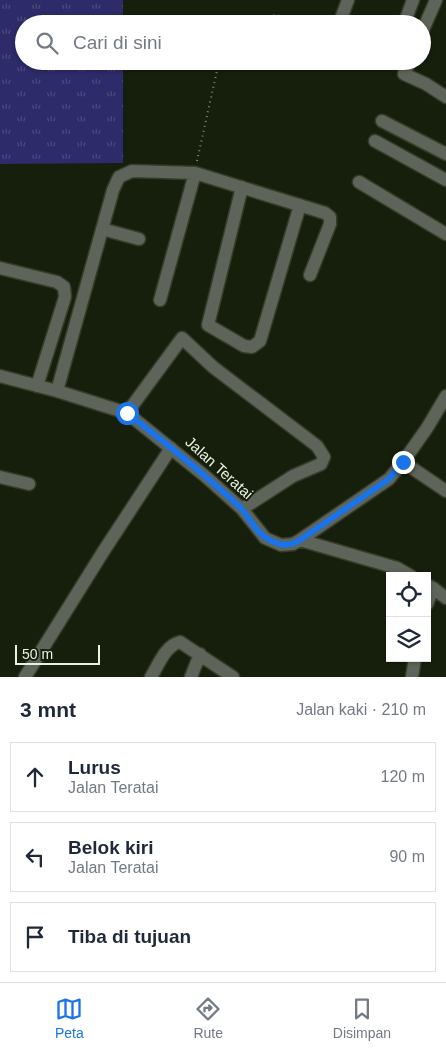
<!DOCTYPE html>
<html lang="id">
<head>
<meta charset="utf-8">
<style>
  :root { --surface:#fff; --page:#f6f6f7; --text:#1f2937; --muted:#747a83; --line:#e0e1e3; --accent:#1a73e8 }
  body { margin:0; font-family:Arial,sans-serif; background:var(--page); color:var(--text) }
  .controls { position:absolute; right:15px; bottom:15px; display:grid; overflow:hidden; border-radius:0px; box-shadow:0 1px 4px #0004 }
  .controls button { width:45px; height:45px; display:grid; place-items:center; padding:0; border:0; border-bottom:1px solid var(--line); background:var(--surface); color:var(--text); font:25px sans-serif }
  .scale { position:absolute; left:15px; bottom:12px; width:85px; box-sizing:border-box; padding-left:5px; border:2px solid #e9f1e4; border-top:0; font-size:14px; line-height:18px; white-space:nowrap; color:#e9f1e4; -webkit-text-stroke:4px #151f0b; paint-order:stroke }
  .stop { position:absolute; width:15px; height:15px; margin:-11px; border:4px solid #1a73e8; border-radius:50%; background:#fff }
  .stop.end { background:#1a73e8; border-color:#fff; box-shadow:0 1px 5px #0008 }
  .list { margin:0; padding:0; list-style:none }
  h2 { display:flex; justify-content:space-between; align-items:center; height:65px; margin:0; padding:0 20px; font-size:21px }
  h2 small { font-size:16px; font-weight:400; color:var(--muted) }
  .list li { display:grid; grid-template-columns:32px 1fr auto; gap:15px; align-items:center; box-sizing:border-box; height:70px; margin:0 10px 10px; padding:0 10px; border:1px solid var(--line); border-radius:0px }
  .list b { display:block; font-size:19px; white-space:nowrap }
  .list p { margin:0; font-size:16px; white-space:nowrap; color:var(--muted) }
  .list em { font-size:16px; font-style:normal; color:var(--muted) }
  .icon { flex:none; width:28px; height:28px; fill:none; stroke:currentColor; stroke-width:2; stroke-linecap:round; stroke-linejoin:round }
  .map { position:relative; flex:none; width:446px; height:677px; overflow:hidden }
  .search { position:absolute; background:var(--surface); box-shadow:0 1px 4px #0004; left:15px; right:15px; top:15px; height:55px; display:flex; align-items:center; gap:12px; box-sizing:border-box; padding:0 18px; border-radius:28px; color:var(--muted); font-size:19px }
  .sheet { height:305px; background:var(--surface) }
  nav { display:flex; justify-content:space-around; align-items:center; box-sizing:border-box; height:70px; border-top:1px solid var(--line); background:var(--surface); font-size:14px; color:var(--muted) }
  nav a { display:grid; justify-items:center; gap:2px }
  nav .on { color:var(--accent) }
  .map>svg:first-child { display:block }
  .grass { fill:url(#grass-tufts) }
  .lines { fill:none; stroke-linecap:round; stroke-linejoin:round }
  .street-casing { stroke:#333c29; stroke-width:15 }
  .path { stroke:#838c7b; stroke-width:2; stroke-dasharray:1 4; stroke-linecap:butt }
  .street { stroke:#5e645a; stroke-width:12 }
  .route { stroke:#1a73e8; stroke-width:6 }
  .labels { text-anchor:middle; stroke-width:4; stroke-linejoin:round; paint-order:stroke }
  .street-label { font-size:15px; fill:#e9f1e4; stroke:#151f0b }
</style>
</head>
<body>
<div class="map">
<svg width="446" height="677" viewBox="0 0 446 677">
  <defs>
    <pattern id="grass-tufts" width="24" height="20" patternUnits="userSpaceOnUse" patternTransform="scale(1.25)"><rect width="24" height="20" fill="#2d2b69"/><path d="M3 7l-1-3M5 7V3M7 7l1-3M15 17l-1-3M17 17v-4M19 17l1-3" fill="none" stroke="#4b4a7e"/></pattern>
  </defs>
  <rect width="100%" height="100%" fill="#151f0b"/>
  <path class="grass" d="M0 0H123V24H24V61H123V163L0 164Z"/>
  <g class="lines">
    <defs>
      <path id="street" d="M339 24 348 0
        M404 24 413 0
        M422 32 436 0
        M410 61 404 74 426 84 446 97
        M382 121 446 154
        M375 141 446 180
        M359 182 446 234
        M242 187 208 325 244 346 252 347 260 341 300 205
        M102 229 139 239
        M0 268 57 282 64 287 65 297 37 386
        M160 300 195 173
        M0 376 57 391 127 413 205 476 242 509 265 538 281 545 293 544 300 540 389 479 403 462 427 428 446 396
        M57 391 113 190 119 177 132 171 195 173 325 213 330 217V224L310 275
        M127 413 182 338 213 367 317 446 324 457 321 464 293 476 242 509
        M403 462 446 491
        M0 477 29 484
        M300 540 397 568 411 576
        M427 585 433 588 427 604
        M433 588 446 598
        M25 677 103 552 171 448
        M151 677C159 664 165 646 180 642L233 677
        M191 677 200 654
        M412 677 415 658"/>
    </defs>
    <use href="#street" class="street-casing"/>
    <path class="path" d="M263 24 265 20 270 15 283 16 299 24
      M378 61 393 68
      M197 161 218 66 224 61 239 63 244 61"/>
    <use href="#street" class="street"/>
  </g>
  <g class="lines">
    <path class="route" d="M127 413C166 443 204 474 240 507 249 517 256 533 268 539 280 546 288 547 300 540L389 479 403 462"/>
  </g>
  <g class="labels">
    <g class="street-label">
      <text transform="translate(219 468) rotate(42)" y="5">Jalan Teratai</text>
    </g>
  </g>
</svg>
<div class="controls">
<button><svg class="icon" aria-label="locate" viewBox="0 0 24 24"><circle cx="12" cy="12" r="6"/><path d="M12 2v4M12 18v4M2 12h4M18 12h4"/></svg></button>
<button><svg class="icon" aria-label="layers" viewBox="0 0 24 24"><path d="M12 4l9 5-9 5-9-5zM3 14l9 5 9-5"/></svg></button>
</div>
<div class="scale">50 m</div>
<div class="stop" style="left:127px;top:413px"></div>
<div class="stop end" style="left:403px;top:462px"></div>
<div class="search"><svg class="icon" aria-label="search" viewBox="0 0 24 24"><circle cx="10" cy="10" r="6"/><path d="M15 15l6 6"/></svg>Cari di sini</div>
</div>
<section class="sheet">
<h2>3 mnt<small>Jalan kaki · 210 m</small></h2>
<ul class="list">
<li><svg class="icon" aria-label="ahead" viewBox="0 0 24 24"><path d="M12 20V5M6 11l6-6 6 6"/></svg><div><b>Lurus</b><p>Jalan Teratai</p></div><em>120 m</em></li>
<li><svg class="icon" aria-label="left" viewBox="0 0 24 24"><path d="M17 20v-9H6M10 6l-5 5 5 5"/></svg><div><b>Belok kiri</b><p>Jalan Teratai</p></div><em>90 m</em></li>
<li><svg class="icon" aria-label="arrive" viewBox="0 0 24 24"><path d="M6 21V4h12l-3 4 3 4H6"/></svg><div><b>Tiba di tujuan</b></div></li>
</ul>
</section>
<nav>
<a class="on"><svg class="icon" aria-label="map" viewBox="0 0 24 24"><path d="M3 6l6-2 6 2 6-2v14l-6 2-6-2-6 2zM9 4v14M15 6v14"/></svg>Peta</a>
<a><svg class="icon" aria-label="directions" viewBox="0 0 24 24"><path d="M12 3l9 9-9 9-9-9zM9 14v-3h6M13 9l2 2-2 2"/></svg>Rute</a>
<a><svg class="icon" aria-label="saved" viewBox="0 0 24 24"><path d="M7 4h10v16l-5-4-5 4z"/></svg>Disimpan</a>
</nav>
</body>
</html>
